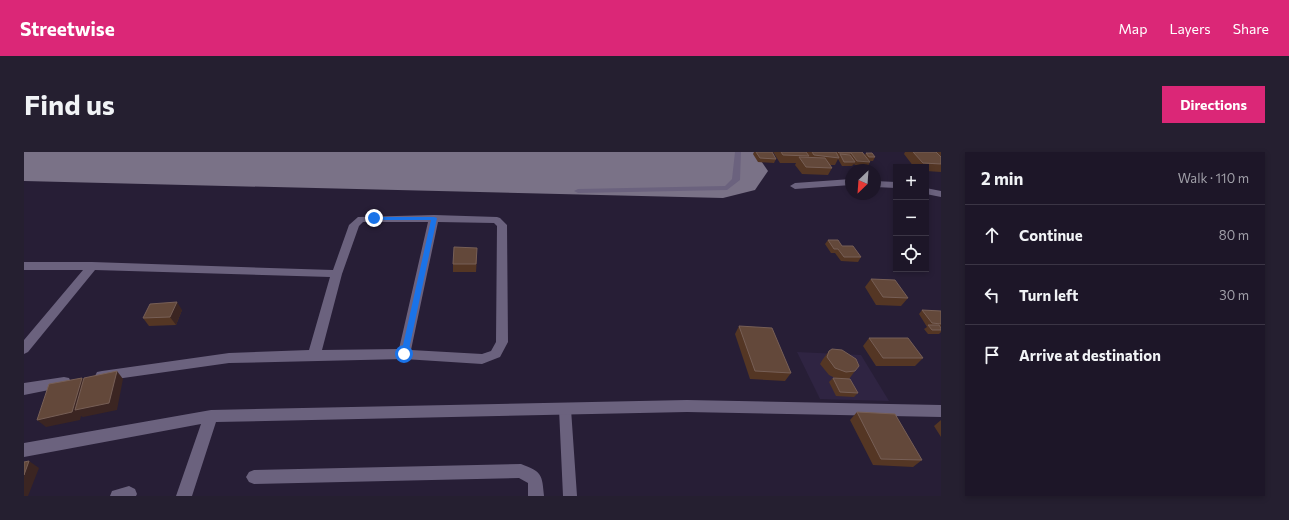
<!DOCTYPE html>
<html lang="en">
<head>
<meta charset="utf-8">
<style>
  :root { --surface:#1d1628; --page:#251f30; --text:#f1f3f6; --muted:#a09fa8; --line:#3b3545; --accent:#db2777 }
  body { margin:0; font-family:Commissioner,sans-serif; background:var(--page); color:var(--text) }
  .controls { position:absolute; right:12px; top:12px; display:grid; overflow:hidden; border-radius:0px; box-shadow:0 2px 6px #0003 }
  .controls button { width:36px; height:36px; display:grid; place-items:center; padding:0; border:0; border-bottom:1px solid var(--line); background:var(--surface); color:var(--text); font:20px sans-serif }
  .compass { position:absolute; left:821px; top:12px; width:36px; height:36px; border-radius:50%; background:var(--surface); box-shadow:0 2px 6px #0003; rotate:205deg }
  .stop { position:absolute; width:12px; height:12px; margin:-9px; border:3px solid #1a73e8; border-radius:50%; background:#fff }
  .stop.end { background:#1a73e8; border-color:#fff; box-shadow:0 1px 4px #0008 }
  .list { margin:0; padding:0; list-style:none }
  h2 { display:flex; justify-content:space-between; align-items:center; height:52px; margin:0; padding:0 16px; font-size:17px }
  h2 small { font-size:13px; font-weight:400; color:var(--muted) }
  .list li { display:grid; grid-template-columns:26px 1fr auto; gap:12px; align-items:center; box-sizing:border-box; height:60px; padding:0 16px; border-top:1px solid var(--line) }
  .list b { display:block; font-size:15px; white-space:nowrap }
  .list em { font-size:13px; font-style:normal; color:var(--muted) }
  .icon { flex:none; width:22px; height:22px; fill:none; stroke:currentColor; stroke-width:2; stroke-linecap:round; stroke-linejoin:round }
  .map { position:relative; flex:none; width:917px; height:344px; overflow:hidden; border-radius:0px }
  header { display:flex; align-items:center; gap:24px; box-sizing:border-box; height:56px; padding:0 20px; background:var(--accent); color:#fff }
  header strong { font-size:19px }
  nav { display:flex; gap:22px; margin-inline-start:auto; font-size:14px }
  .intro { display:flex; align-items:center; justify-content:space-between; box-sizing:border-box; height:96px; padding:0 24px }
  h1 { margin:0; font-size:28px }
  .button { padding:10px 18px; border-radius:0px; background:var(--accent); color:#fff; font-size:14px; font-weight:700 }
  main { display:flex; gap:24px; padding:0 24px }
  aside { flex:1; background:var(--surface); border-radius:0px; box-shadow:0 2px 6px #0003 }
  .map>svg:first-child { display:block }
  .built { fill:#2f2442 }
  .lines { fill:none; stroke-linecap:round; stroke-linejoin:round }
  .runway { fill:#7a7287; fill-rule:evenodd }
  .service { fill:#6b627e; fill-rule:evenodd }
  .minor { fill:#6b627e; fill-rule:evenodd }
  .wall { fill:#543624 }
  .shaded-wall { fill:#3b2522 }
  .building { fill:#63483a; stroke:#775f56 }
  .route { fill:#1a73e8 }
</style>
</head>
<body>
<header>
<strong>Streetwise</strong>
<nav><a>Map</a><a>Layers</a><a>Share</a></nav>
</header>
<div class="intro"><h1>Find us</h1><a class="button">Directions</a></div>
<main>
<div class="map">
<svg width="917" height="344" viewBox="0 0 917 344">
  <rect width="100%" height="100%" fill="#271e36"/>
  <path class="built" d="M773 200 837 203 865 249 796 247Z"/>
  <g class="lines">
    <path class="runway" d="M0 0H731L744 19 731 38 699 46 0 29Z"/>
    <path class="service" d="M711 0H717L716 28 703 38 554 41 550 39 554 37 701 34 708 27Z
      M541 252 545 254 547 257 553 344H539L535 257 537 254Z"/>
    <path class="minor" d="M827 27V33L771 37 766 34 771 31Z
      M851 29 872 30V36L851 35Z
      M902 36 917 39V45L902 42Z
      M410 63 473 65 476 66 483 73 484 190 476 205 458 212 380 207 205 211 78 229 73 228 71 224 73 220 78 219 205 201 285 198 306 125 71 118 4 200 0 202V188L59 118H0V110H68L309 118 325 73 334 65ZM339 70H404L375 197 298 198 318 122 335 74ZM414 70 470 71 473 74 472 190 467 199 458 202 387 198Z
      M40 225 45 226 47 230 45 234 0 243V231Z
      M663 248 917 253V265L663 260 192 270 168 344H152L177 272 0 305V291L187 258Z
      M497 312C518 320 518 322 520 344H504V331L495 326 230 332 225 330 222 325 225 320 230 318Z
      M105 334 111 337 113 342 112 344H86L88 339Z"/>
  </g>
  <path class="wall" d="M730 0H748L752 7 750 11 734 10 729 2Z
    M749 0H838L841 3 842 1 851 5 849 9H846V10L844 14 831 13 830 12 828 14H818L814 7 811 13H806L808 16 804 23 778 22 771 13 772 11H756Z
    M881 0H917V20L902 19V15H890L880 2Z
    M804 88 818 94 837 105 834 110 817 109 811 101H807L801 92Z
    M453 104 452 120H429V112Z
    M847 127 884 146 877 154 852 153 841 135Z
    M158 158 152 173 125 174 119 166Z
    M898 158 917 159V180L915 182H904L900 177 903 175 895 162Z
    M715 174 767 221 761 229 726 227 711 182Z
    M845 186 899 206 891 214H852L839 194Z
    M805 199 831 219 825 227 834 241 830 245 812 244 805 230 809 226H811L805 223 796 212 799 207Z
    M833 260 898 308 889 315 849 313 826 268Z
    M917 268V285L910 274Z"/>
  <path class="shaded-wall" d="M153 150 158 158 152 173 146 165Z
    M93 219 99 227 93 258 59 265 57 264 56 268 22 275 13 268 58 226 66 233Z
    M5 309 15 316 4 344H0V323Z"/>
  <path class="building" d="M732 0H748L752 7 736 6Z
    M757 0H782L785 4 759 3Z
    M788 0H812L815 6 790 3Z
    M814 0H838L846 10 833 9 827 1H815Z
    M889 0H912L917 5V12L899 11Z
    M842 1H848L851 5H845Z
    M816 2 826 3 831 10H820Z
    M775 5 801 6 808 16 782 15Z
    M804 88H814L818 94H829L837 105H820L814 97H810Z
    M430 95 453 96 452 112H429Z
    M847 127 871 128 884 146 859 145Z
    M153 150 146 165 119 166 126 152Z
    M898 158 917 159V172L908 171Z
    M904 173H915L917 176V178H908Z
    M715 174 748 176 767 221 731 219Z
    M845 186H884L899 206H859Z
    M808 197 818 198 832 207 835 214 831 219 822 220 811 216 803 205 805 199Z
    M93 219 85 251 51 258 60 226Z
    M58 226 48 260 13 268 25 232Z
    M809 226 826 227 834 241 816 240Z
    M833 260 871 262 898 308 857 307Z
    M5 309 0 323V310Z"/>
  <path class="route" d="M349 65H410L413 66 384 202 380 205 377 202 407 68H350L349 67Z"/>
</svg>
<div class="controls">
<button>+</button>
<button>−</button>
<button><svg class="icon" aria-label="locate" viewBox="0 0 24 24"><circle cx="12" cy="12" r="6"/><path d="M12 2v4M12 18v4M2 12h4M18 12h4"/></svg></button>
</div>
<svg class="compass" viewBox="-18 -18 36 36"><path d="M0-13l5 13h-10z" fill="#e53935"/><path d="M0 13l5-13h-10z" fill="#a09fa8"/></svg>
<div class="stop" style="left:380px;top:202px"></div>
<div class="stop end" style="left:350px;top:66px"></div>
</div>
<aside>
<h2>2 min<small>Walk · 110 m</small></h2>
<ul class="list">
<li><svg class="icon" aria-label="ahead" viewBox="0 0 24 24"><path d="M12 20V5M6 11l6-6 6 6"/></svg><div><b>Continue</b></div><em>80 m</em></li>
<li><svg class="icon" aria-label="left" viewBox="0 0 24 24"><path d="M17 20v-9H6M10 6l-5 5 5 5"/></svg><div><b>Turn left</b></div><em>30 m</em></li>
<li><svg class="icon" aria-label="arrive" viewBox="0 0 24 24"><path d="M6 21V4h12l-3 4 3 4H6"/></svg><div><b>Arrive at destination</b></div></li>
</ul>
</aside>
</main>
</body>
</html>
